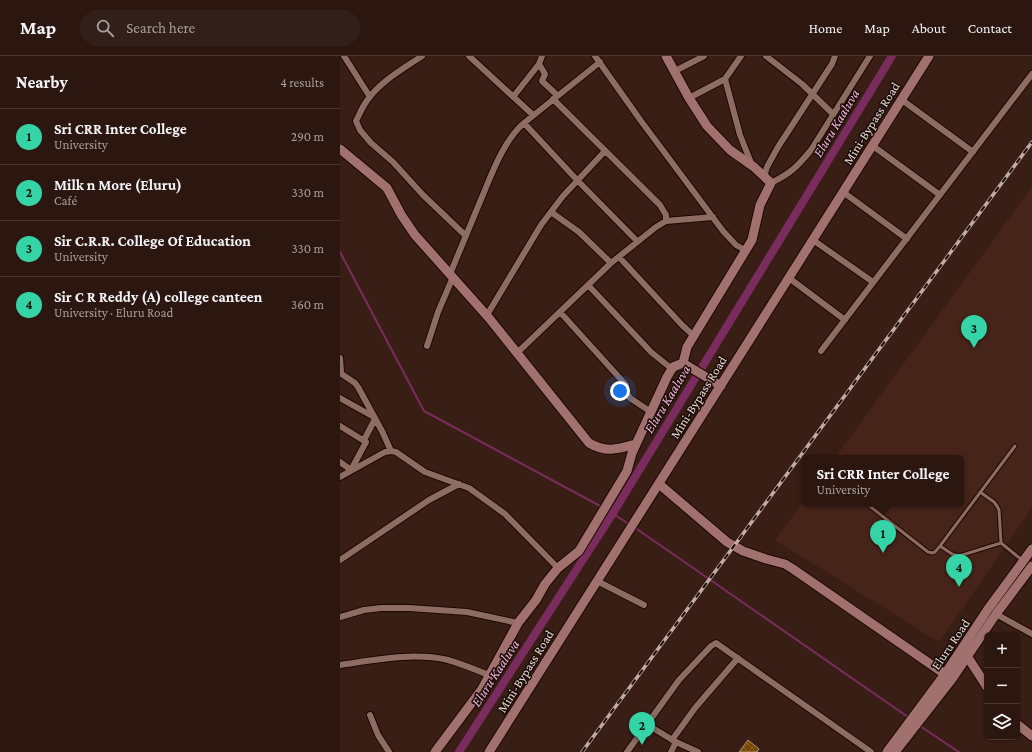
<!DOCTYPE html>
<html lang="en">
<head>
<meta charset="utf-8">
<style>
  :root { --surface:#2b1610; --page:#331f19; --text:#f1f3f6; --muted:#a69f9f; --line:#473530; --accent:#35d4a7 }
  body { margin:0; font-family:"Crimson Pro",serif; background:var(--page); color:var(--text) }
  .controls { position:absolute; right:12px; bottom:12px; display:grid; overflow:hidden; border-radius:6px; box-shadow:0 1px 3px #0004 }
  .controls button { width:36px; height:36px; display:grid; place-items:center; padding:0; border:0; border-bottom:1px solid var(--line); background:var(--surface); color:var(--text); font:20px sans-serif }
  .you { position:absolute; left:280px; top:335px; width:14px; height:14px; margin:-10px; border:3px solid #fff; border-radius:50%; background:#1a73e8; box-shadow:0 0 0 6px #1a73e833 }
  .badge { display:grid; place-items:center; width:26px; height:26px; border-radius:50%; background:var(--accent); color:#111; font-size:13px; font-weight:700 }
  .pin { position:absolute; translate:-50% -33px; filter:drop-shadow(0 1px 2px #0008) }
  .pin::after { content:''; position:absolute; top:21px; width:14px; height:12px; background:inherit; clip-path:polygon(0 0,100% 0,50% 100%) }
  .popup { position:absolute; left:462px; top:399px; width:162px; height:52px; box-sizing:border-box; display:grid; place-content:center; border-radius:6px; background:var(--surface); filter:drop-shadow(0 1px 3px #0005); font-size:13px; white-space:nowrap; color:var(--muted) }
  .popup b { font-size:15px; color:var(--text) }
  .popup::after { content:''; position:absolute; left:50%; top:100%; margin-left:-8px; border:8px solid transparent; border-top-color:var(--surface) }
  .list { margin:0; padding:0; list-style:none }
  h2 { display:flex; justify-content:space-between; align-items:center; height:52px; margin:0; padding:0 16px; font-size:17px }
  h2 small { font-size:13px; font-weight:400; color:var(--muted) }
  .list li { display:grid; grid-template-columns:26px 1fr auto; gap:12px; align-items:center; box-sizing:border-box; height:56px; padding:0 16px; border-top:1px solid var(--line) }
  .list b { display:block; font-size:15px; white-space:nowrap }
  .list p { margin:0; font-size:13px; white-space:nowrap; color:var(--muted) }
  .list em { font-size:13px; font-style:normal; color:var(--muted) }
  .icon { flex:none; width:22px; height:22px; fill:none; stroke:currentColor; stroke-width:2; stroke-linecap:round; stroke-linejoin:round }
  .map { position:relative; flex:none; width:692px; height:696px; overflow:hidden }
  header { display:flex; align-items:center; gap:24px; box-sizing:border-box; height:56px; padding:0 20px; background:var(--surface); border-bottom:1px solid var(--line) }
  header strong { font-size:19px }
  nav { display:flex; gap:22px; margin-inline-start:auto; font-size:14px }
  .search { width:280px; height:36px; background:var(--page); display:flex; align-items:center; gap:10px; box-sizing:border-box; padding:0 14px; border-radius:22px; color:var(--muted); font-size:15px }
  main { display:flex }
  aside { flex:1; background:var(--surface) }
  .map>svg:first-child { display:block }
  .built { fill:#47241a }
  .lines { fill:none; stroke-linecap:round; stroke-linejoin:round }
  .stream { stroke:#7b2c5e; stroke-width:2 }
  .canal { stroke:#7b2c5e; stroke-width:8 }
  .building { fill:url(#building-cross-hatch); stroke:#ad937c }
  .lane-casing { stroke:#1f0702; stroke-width:5 }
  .street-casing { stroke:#1f0702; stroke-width:8 }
  .secondary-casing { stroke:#1f0702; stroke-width:11 }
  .lane { stroke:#8d6c62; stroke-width:3 }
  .street { stroke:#8d6c62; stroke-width:6 }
  .secondary { stroke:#a0716e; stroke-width:9 }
  .rail-casing { stroke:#c1aba5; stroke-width:3.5 }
  .rail { stroke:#180c08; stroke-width:2; stroke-dasharray:6; stroke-linecap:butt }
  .labels { text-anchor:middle; stroke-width:3; stroke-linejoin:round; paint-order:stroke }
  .street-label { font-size:13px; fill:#ead6d1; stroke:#180c08 }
  .water-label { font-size:14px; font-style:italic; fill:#f4b0d6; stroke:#180c08 }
</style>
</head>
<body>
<header>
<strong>Map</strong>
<div class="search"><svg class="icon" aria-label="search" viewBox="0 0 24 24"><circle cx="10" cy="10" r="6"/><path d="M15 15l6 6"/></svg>Search here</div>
<nav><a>Home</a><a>Map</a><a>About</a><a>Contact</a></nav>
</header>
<main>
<aside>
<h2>Nearby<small>4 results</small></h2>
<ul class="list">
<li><span class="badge">1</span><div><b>Sri CRR Inter College</b><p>University</p></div><em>290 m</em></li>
<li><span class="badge">2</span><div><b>Milk n More (Eluru)</b><p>Café</p></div><em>330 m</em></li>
<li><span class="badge">3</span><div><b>Sir C.R.R. College Of Education</b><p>University</p></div><em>330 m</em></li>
<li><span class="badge">4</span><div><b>Sir C R Reddy (A) college canteen</b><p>University · Eluru Road</p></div><em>360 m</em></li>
</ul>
</aside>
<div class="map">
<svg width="692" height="696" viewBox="0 0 692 696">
  <defs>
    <pattern id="building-cross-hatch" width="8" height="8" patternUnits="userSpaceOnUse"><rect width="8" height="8" fill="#794502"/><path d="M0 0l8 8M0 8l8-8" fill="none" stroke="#8c5f26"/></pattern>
  </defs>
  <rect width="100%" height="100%" fill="#391e16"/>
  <path class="built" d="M692 131V452L599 586 435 484 465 443V448H621V402H495Z"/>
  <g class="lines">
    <path class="stream" d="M0 196 84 355 262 451
      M267 454 289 468
      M294 471 568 661
      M580 670 619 696"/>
    <path class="canal" d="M119 696 273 457 552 0"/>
  </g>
  <path class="building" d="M408 684 419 693 417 696H399Z"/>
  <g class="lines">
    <defs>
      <path id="lane" d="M527 448 588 496 592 497 595 496 600 490 675 390
        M661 487 682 504
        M600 490 612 498 619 500 661 487 659 454 657 450 654 446 640 436"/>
      <path id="street" d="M4 0 30 41
        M82 0C63 13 39 26 26 46 22 52 19 59 16 65L20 74 31 87 53 106 83 139 126 180
        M129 0 193 59
        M202 0 199 8 205 18 202 25 217 39
        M255 0 301 65 383 175 396 189 405 194
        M426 0 462 28 493 58
        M335 15 364 0
        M385 23 400 79 412 109
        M173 41 199 8
        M349 42 385 23 401 0
        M213 43 320 149 326 159V165
        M562 44 633 96
        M184 67 237 124 297 185
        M533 90 600 139
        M424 121 427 111 438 91 492 8 495 0
        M431 127C451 117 457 111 471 94L530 0
        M503 136 567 183
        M211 156 239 176 271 207
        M473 184 533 226
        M279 201 342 269 354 280
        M110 218C121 192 131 167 142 141 152 117 164 84 184 67L260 6
        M449 222 505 264
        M248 229 311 296 332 313
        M220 256 286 329 285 334 290 342 311 356
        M147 259 201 169 223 140 265 95
        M87 290 98 256 113 221
        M481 295 692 18
        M177 297 271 207 316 171 326 165 373 161
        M0 302 1 317
        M0 317 15 327 18 331 42 375 51 395
        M0 342 34 361
        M0 370 26 386 11 414
        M24 384 35 363
        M0 406 11 414
        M0 421 45 396 51 395 56 396 85 416 129 432 165 458 218 512
        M0 504 89 444 119 428
        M257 525 304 549
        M656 558 692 578
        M0 561 24 554 41 552H69L127 556 178 567
        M0 609C35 604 73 596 108 604 122 608 136 614 149 619
        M30 659 38 679 49 696
        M306 668 336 686 358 696
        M332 684 355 652 398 602
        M287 696 339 624 371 590 376 587 531 696
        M331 696 336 686"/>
      <path id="secondary" d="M326 0 349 42 367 70 390 94 414 111 431 127 420 149 412 184 347 291 343 307
        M0 93 47 132 62 160 75 179 149 262 249 387C266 397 278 393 296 388
        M343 307 381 330
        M319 428 387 486 403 495 426 503 445 508 453 513 612 623
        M627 600 647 631
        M677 668 692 680
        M95 696 142 633 178 567 196 544 205 528 218 512 239 495 287 415 292 397 327 321 333 311 343 307
        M149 696 589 0
        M547 696 605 618 648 553 692 493
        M555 696 612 623 656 558 692 510"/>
    </defs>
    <use href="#lane" class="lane-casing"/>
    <use href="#street" class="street-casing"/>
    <use href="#secondary" class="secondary-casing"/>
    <use href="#lane" class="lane"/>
    <use href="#street" class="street"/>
    <use href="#secondary" class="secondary"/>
    <defs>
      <path id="rail" d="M242 696 692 86"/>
    </defs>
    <use href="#rail" class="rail-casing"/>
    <use href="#rail" class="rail"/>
  </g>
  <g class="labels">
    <g class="street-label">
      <text transform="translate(531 67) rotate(-58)" y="5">Mini-Bypass Road</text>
      <text transform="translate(358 341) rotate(-58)" y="5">Mini-Bypass Road</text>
      <text transform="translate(610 588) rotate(-56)" y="5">Eluru Road</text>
      <text transform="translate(185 615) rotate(-58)" y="5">Mini-Bypass Road</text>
    </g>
    <g class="water-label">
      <text transform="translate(496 67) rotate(-59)" y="5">Eluru Kaaluva</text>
      <text transform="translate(327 343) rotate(-59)" y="5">Eluru Kaaluva</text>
      <text transform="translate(155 617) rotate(-57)" y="5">Eluru Kaaluva</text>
    </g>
  </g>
</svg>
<div class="controls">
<button>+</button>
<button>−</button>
<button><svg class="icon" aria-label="layers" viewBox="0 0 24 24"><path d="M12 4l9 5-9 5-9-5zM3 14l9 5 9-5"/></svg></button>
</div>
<div class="you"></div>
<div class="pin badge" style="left:543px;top:497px">1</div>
<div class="popup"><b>Sri CRR Inter College</b>University</div>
<div class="pin badge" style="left:302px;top:689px">2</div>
<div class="pin badge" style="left:634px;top:292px">3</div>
<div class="pin badge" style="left:619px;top:531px">4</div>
</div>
</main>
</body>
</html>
